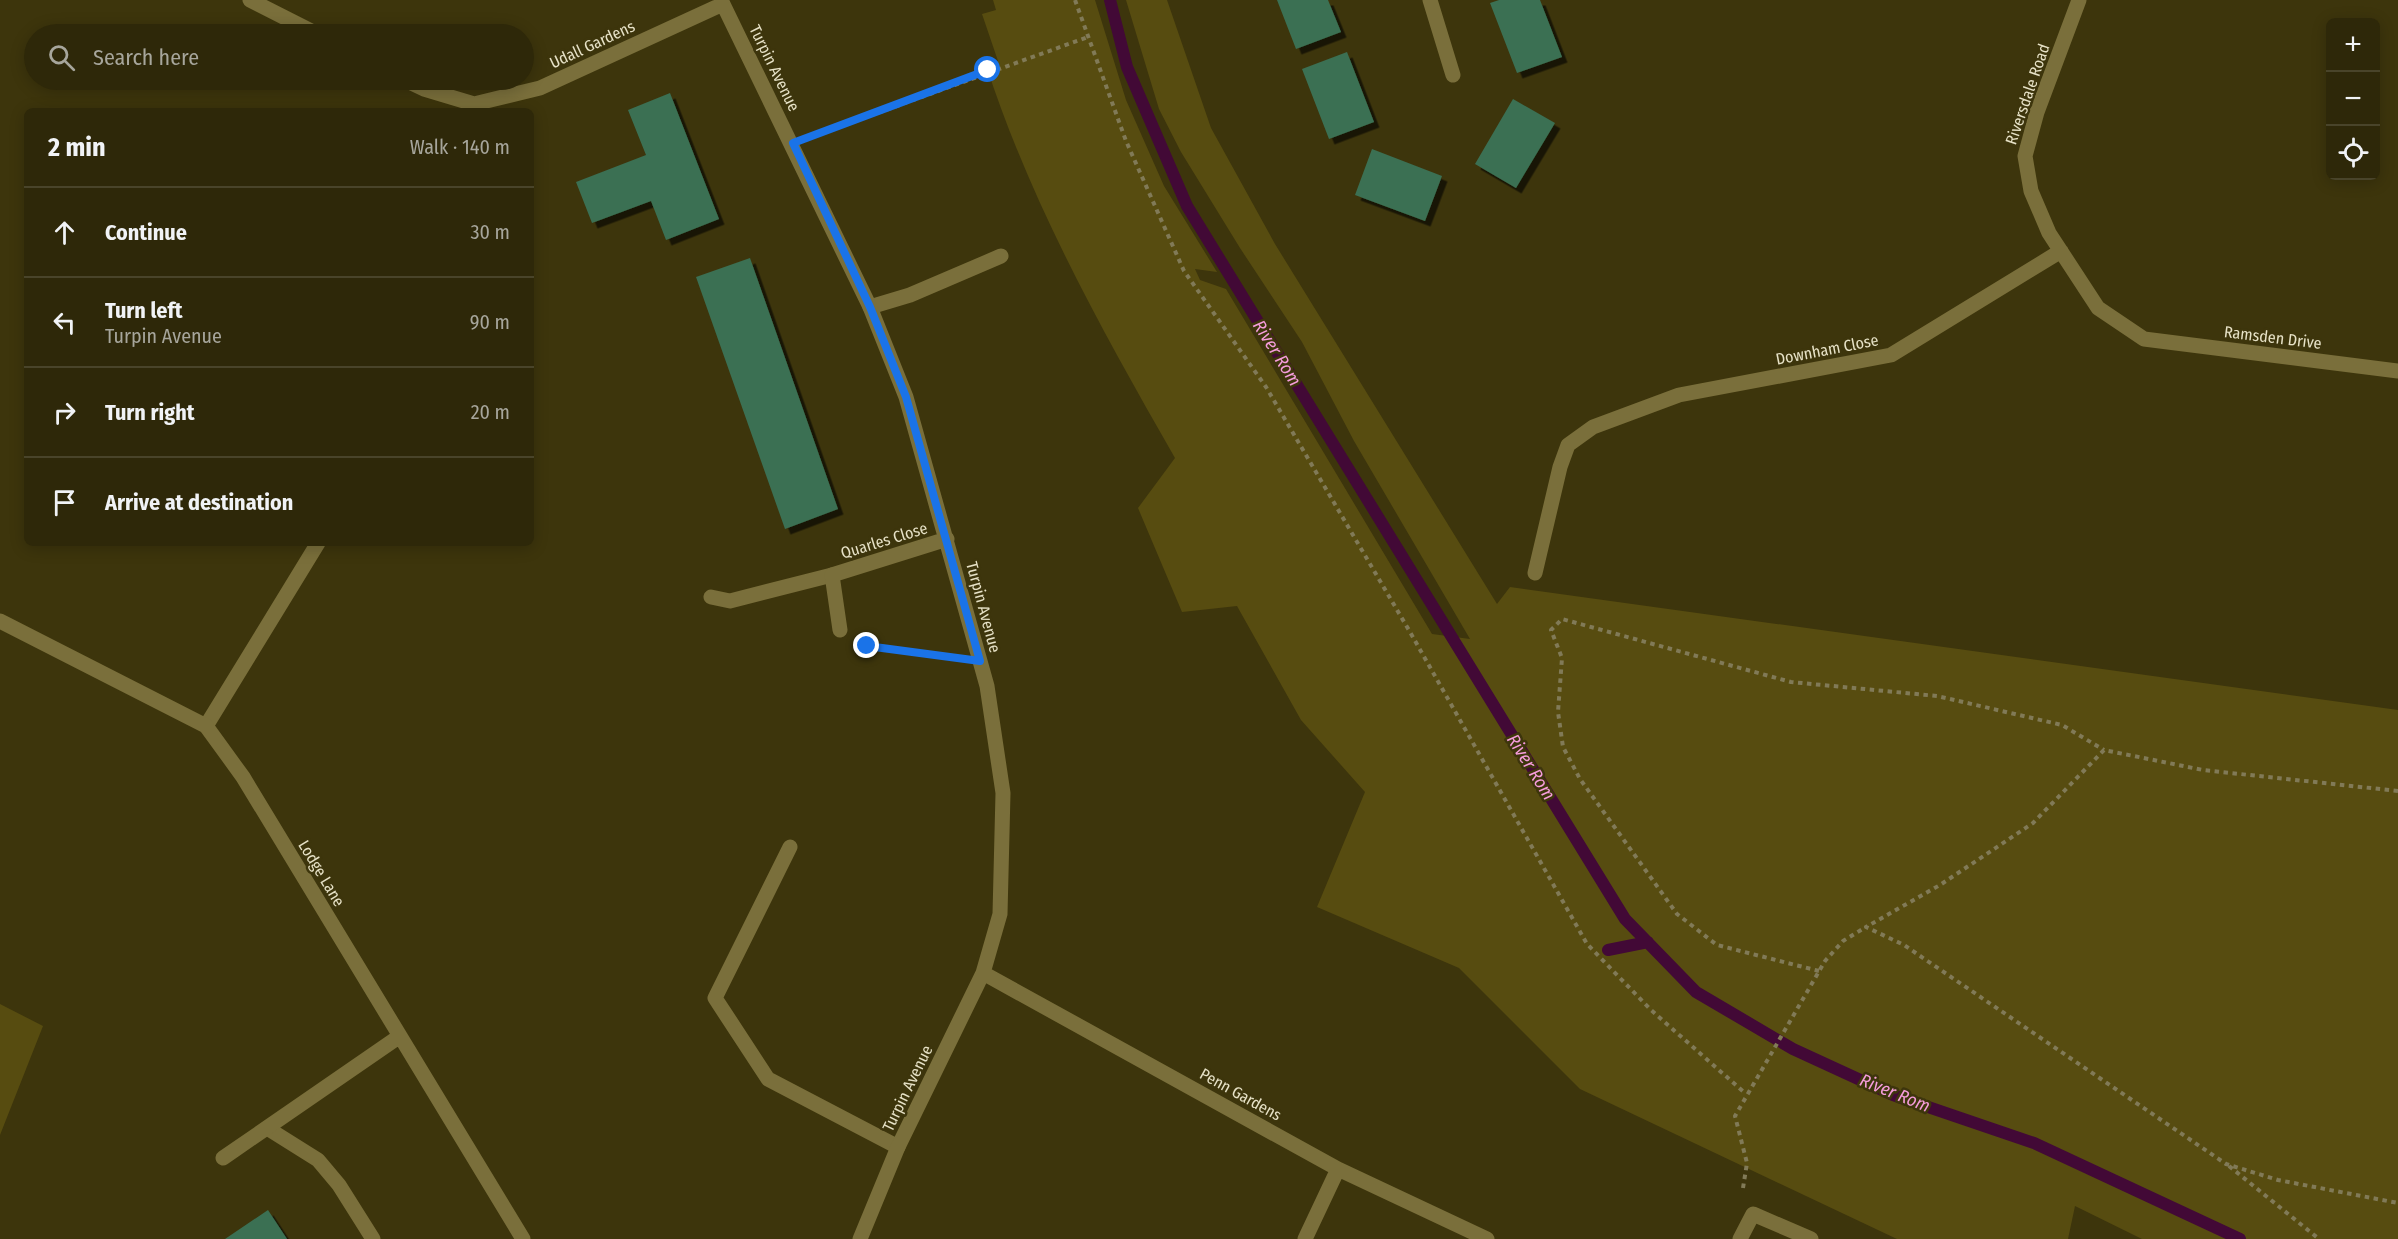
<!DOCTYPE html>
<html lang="en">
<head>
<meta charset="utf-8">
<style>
  :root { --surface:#2e2809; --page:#3a3417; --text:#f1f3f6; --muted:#a7a69c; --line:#49442a }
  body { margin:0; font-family:"Fira Sans Condensed",sans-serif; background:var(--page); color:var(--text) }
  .controls { position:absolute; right:18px; top:18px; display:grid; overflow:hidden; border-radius:9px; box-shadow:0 3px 15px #0003 }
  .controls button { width:54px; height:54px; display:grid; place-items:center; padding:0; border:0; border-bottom:2px solid var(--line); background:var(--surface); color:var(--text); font:30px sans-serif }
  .stop { position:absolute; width:18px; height:18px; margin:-14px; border:4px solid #1a73e8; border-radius:50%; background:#fff }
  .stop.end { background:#1a73e8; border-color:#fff; box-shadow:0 2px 6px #0008 }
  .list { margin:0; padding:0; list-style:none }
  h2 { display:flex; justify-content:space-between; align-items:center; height:78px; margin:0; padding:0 24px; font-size:26px }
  h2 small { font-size:20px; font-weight:400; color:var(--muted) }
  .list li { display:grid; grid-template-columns:39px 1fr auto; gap:18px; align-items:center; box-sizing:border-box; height:90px; padding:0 24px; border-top:2px solid var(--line) }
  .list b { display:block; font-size:22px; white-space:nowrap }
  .list p { margin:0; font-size:20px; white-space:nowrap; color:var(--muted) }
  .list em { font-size:20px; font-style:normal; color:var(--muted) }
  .icon { flex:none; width:33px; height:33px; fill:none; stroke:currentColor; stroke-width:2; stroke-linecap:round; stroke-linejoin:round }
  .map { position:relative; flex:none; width:2398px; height:1239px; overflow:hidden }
  .search { position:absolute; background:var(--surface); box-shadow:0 3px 15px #0003; left:24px; top:24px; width:510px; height:66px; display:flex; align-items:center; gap:15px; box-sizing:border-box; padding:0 21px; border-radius:33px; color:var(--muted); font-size:22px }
  .panel { position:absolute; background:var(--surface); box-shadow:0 3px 15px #0003; left:24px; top:108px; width:510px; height:438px; border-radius:9px }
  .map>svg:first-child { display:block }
  .green { fill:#574c10 }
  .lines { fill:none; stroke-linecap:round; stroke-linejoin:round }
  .stream { stroke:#420936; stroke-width:12 }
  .building { fill:#3b6f53; filter:url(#shadow) }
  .path { stroke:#817a57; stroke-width:4; stroke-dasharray:4.5 4.5; stroke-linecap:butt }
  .lane { stroke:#7a6f3b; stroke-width:15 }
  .street { stroke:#7a6f3b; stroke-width:15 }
  .route { stroke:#1a73e8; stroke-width:8 }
  .labels { text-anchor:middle; stroke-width:5; stroke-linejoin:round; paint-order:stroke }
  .street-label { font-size:16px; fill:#e7e2c7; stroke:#3d350c }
  .water-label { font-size:18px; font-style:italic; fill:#f59cdb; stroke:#3d350c }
</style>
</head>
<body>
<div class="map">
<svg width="2398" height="1239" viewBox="0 0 2398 1239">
  <defs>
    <filter id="shadow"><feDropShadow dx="5.5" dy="5.5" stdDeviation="0" flood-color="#0009"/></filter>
  </defs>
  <rect width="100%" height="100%" fill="#3d350c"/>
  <path class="green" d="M993 0H1095L1126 100 1164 186 1217 272 1195 269 1200 280 1226 289 1432 634 1470 639 1354 441 1302 342 1240 248 1181 152 1159 109 1126 0H1167L1211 128 1275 244 1497 604 1510 587 2398 710V1239H2142L2075 1206 2068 1239H1897L1580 1089 1459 968 1317 907 1365 792 1301 720 1237 606 1182 612 1138 508 1175 458C1103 332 1031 204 986 65L998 61 982 14 996 10Z
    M0 1004 43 1026 0 1135Z"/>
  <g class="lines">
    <path class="stream" d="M1110 0 1127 67 1187 206 1625 919 1696 992 1793 1049 1893 1095 2034 1143 2240 1239
      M1608 950 1648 942"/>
  </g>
  <path class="building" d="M1277 0H1328L1341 32 1296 49Z
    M1499 0H1540L1562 57 1517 73 1490 3Z
    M1347 52 1374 122 1329 139 1302 69Z
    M670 93 719 219 666 240 651 201 592 223 576 182 646 155 628 110Z
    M1513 99 1555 123 1516 188 1475 164Z
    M1372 149 1442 176 1425 221 1355 195Z
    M750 258 838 509 785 529 696 277Z
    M268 1210 287 1239H225Z"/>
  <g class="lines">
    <path class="path" d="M1075 0 1126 141 1184 271 1266 387 1410 632 1587 944 1651 1010 1746 1094
      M819 134 1088 37
      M865 647 950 657
      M2398 791 2203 770 2104 750 2033 823 1940 885 1866 927 1904 945 2226 1164 2278 1180 2398 1203
      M1819 971 1717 945 1677 914 1580 779 1563 747 1558 712 1562 658 1551 630 1562 619 1791 682 1937 696 2032 718 2062 725 2104 750
      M2229 1166 2319 1239
      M1743 1188 1747 1163 1735 1116 1825 961 1843 941 1866 927"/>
    <path class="lane" d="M870 307 910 295 1001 256
      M711 597 730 601 832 575
      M206 726 318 543
      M790 847 715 998 768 1079 898 1147
      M267 1128 318 1160 339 1185 373 1239"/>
    <path class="street" d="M250 0 317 34
      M721 0 870 307 906 397 987 686 1003 793 1000 914 983 973 898 1147 860 1239
      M1430 0 1453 75
      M2079 0 2037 112 2025 156 2031 191 2049 233 2098 308 2144 339 2398 371
      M405 80 424 89 474 104 540 88 723 4
      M1535 573 1560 467 1568 445 1593 427 1679 395 1891 355 2061 251
      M0 621 206 726 243 777 523 1239
      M840 630 832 575 947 539
      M983 973 1338 1169 1487 1239
      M223 1158 400 1036
      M1305 1239 1338 1169
      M1740 1239 1753 1214 1811 1239"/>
  </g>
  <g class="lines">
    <path class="route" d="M867 646 980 661 906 397 870 307 793 143 988 70"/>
  </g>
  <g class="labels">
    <g class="street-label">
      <text transform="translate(592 44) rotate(-25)" y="6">Udall Gardens</text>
      <text transform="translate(775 68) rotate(64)" y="6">Turpin Avenue</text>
      <text transform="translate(2027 94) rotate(-71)" y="6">Riversdale Road</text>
      <text transform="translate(2273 337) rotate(7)" y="6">Ramsden Drive</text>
      <text transform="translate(1827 349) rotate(-11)" y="6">Downham Close</text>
      <text transform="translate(884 540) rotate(-17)" y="6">Quarles Close</text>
      <text transform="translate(984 607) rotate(75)" y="6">Turpin Avenue</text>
      <text transform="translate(322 873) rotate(59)" y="6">Lodge Lane</text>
      <text transform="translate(907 1088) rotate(-64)" y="6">Turpin Avenue</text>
      <text transform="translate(1241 1094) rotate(29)" y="6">Penn Gardens</text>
    </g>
    <g class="water-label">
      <text transform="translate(1277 353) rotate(58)" y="6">River Rom</text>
      <text transform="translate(1531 767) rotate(58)" y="6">River Rom</text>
      <text transform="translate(1895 1093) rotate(22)" y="6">River Rom</text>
    </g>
  </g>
</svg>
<div class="controls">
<button>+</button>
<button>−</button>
<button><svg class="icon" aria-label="locate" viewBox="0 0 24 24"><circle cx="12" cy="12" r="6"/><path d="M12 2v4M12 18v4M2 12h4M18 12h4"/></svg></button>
</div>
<div class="stop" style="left:988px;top:70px"></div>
<div class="stop end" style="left:867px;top:646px"></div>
<div class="search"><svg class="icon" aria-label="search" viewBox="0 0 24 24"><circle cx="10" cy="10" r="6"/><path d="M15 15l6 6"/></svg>Search here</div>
<section class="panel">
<h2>2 min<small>Walk · 140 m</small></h2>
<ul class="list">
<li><svg class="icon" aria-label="ahead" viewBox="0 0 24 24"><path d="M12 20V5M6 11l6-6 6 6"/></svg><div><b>Continue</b></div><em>30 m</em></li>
<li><svg class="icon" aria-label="left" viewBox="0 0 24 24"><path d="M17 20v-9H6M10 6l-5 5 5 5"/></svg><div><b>Turn left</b><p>Turpin Avenue</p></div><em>90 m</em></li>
<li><svg class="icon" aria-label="right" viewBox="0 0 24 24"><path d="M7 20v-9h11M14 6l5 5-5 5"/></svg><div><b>Turn right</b></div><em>20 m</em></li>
<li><svg class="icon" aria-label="arrive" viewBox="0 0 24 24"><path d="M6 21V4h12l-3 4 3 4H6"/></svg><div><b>Arrive at destination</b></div></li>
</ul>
</section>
</div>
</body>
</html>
